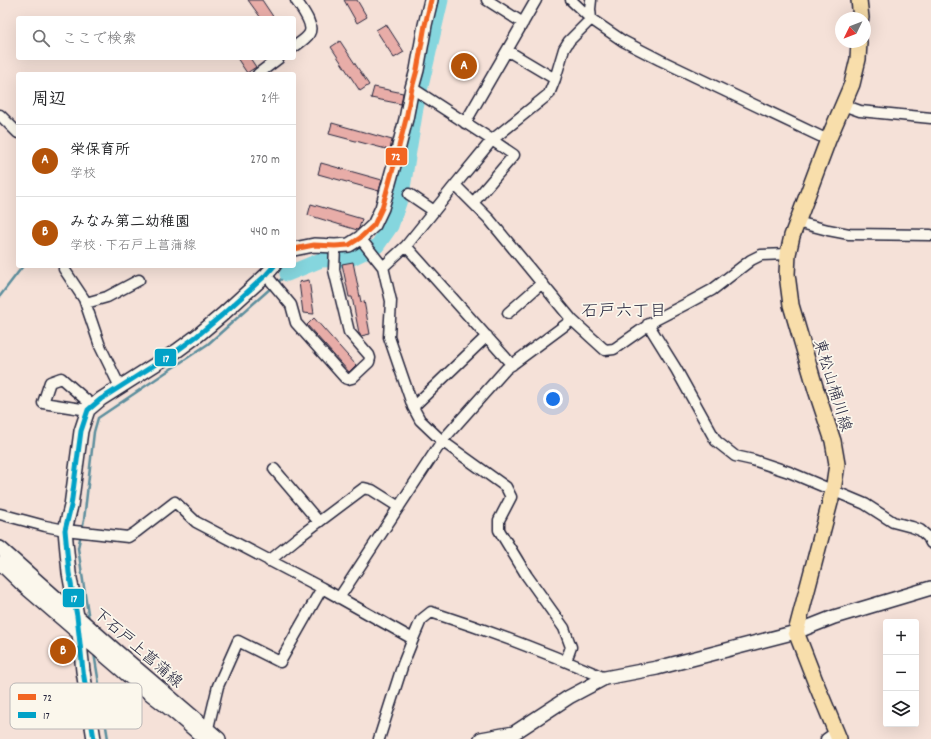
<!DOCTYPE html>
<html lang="ja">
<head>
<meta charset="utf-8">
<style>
  :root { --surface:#fff; --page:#f6f6f6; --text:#202124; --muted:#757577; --line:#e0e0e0; --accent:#b45309 }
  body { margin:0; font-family:Dekko,"Klee One",sans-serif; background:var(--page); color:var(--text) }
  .controls { position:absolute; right:12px; bottom:12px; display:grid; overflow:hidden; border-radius:4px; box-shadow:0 4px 16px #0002 }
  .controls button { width:36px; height:36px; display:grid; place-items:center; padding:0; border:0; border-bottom:1px solid var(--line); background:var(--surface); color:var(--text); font:20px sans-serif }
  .compass { position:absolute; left:835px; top:12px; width:36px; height:36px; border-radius:50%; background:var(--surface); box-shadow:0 4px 16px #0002; rotate:227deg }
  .you { position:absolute; left:553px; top:399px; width:14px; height:14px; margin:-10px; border:3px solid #fff; border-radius:50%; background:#1a73e8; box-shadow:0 0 0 6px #1a73e833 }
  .badge { display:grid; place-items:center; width:26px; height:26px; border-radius:50%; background:var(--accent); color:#fff; font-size:13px; font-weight:700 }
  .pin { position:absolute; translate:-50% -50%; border:2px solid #fff; box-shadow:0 1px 4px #0006 }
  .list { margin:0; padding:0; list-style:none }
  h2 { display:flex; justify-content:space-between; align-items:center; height:52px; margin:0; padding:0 16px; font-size:17px }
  h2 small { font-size:13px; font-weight:400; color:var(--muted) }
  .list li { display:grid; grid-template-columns:26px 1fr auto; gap:12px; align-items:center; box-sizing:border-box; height:72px; padding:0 16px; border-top:1px solid var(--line) }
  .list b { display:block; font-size:15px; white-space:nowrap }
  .list p { margin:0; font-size:13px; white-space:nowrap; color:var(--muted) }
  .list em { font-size:13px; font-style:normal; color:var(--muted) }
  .icon { flex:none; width:22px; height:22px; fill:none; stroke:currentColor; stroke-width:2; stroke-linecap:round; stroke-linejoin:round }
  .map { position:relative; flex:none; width:931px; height:739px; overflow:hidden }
  .search { position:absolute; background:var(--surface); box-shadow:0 4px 16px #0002; left:16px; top:16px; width:280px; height:44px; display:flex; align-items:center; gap:10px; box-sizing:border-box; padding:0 14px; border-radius:4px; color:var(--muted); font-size:15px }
  .panel { position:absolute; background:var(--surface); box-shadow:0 4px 16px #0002; left:16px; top:72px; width:280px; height:196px; border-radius:4px }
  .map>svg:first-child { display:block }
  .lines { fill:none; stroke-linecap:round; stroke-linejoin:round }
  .stream { stroke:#5d8e9d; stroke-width:2.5 }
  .river { stroke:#85d6de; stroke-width:15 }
  .building { fill:#e8ada8; stroke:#22223b }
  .street-casing { stroke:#22223b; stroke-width:13 }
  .secondary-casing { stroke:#22223b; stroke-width:16 }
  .primary-casing { stroke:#22223b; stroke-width:18 }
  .street { stroke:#fbf7ec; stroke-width:10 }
  .secondary { stroke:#fbf7ec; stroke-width:13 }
  .primary { stroke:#f8deab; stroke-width:15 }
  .bus-1-casing { stroke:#fbf7ec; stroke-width:8 }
  .bus-2-casing { stroke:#fbf7ec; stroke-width:8 }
  .bus-1 { stroke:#f26522; stroke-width:5 }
  .bus-2 { stroke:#02a2c7; stroke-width:5 }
  .labels { text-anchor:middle; stroke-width:3.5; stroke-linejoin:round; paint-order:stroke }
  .street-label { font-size:16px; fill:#22223b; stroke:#fbf7ec }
  .neighbourhood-label { font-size:17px; fill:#22223b; stroke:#fbf7ec }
  .key { fill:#fbf7ec; stroke:#bab7b7; stroke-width:1 }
  .key-label { font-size:11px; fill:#22223b }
  .line-badge { stroke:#fbf7ec; stroke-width:1.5 }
  .badge-label { font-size:11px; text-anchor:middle; font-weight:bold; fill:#fff }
</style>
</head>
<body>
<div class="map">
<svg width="931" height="739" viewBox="0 0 931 739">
  <rect width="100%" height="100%" fill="#f5e1d8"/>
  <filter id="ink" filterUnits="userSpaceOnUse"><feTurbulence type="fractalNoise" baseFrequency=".025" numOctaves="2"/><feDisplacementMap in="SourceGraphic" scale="8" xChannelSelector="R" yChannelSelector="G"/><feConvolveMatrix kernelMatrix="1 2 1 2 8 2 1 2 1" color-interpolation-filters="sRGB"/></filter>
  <g filter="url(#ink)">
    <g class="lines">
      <path class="stream" d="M276 284 287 274 280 266
        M0 296 23 266
        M82 529 84 520 94 432 98 418 208 344 272 287
        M81 534 78 548 89 620
        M94 653 108 739"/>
      <path class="river" d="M287 274 321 260 350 259 377 246 391 226 402 194 416 108 441 0"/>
    </g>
    <path class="building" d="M248 0H262L274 18H261Z
      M344 0H357L367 17 357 23Z
      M386 24 404 52 394 58 376 30Z
      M340 41 369 85 360 91 331 47Z
      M237 58H250L256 67 247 73Z
      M374 87 403 93 401 104 371 98Z
      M332 123 392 140 390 150 329 134Z
      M321 163 382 180 379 191 318 174Z
      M311 204 362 219 359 228 357 230 308 215Z
      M353 262 361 302 364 301 370 334 361 336 359 333 352 297H349L342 264Z
      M309 280 314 314 303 313 299 282Z
      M314 318 356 365 349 372 307 325Z"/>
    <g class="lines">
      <defs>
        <path id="street" d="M487 0 523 23
          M571 0 591 19 623 41 660 60 828 140
          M591 19 590 9 591 0
          M294 47C299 43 306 39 309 34 315 25 301 8 296 0
          M508 51 555 79
          M258 74 279 58
          M412 88 492 140 514 155 473 203
          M843 105 860 111 931 118
          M0 115 18 133
          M465 123 536 0
          M455 185 489 219 572 320 605 350 614 349 657 319 686 304 712 290 751 260 761 255 788 254
          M409 194 434 211
          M797 222 828 230 849 234 931 235
          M360 238 383 267 391 301 389 337 413 407 420 420 442 441 506 487 511 497 499 520V530L527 576 564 628 571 647 566 661
          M406 246 512 365
          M383 267 406 246 455 185 492 140 549 94 555 79 564 49 569 41 591 19
          M64 269 84 299 100 346 120 387
          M266 275 291 305 296 323 345 378 348 379 352 378 369 362 370 358 369 355 349 332 334 270 335 246
          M86 303 107 297 139 280
          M508 313 542 283
          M648 324 676 369 716 441 735 456 753 460 789 472 865 504 893 522 912 527 920 530 928 537 931 543
          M413 407 487 336
          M88 410 43 403 50 382 61 378 93 406
          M274 469 319 522
          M0 514 45 526 65 530 128 537 136 532 175 502 196 522 322 588 413 639
          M269 561 296 539 364 488 372 490 399 507
          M339 598 442 441 506 369 572 320
          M208 728 218 686 238 641 280 662 322 588
          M379 739 403 664 413 639 421 620 431 612C490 631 548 653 605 678
          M826 739 836 732"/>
        <path id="secondary" d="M294 249 314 245 335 246 349 245 360 238 374 225 382 208 396 158 406 119 412 88 417 70 425 25 431 0
          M0 548 114 649 219 739
          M0 563 24 586 139 685 175 713 205 739
          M94 739 83 671 77 616 69 573 65 530 71 506 81 431 88 410 101 399 178 350 197 336 222 315 266 275 274 266
          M481 739 514 733 569 697 605 678 657 668 796 632 834 617 931 588"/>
        <path id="primary" d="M859 0 861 18
          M839 739 817 686 796 632 833 491 837 464 833 441 816 390 791 305 787 274 788 254 792 236 828 140 852 84 858 59 859 42"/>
      </defs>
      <use href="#street" class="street-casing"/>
      <use href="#secondary" class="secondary-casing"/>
      <use href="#primary" class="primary-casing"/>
      <use href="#street" class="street"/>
      <use href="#secondary" class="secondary"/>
      <use href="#primary" class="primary"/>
      <defs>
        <path id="bus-1" d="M294 249 314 245 335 246 349 245 360 238 374 225 382 208 396 158 406 119 412 88 417 70 425 25 431 0"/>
        <path id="bus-2" d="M94 739 83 671 77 616 69 573 65 530 71 506 81 431 88 410 101 399 178 350 197 336 222 315 266 275 274 266"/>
      </defs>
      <use href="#bus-1" class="bus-1-casing"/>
      <use href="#bus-2" class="bus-2-casing"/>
      <use href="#bus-1" class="bus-1"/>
      <use href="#bus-2" class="bus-2"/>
    </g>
  </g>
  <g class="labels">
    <g class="street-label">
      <text transform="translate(834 385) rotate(73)" y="6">東松山桶川線</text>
      <text transform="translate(139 647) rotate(41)" y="6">下石戸上菖蒲線</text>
    </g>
    <g class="neighbourhood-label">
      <text x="624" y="316">石戸六丁目</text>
    </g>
  </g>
  <rect x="10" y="683" width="132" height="46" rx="6" class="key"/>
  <rect x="18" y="694" width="18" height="6" fill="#f26522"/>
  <rect x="18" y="712" width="18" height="6" fill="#02a2c7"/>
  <g class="key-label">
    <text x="43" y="701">72</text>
    <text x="43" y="719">17</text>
  </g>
  <g class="line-badge">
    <rect x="385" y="147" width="23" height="19" rx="4" fill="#f26522"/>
    <rect x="154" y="348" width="23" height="19" rx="4" fill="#02a2c7"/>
    <rect x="62" y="588" width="23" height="20" rx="4" fill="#02a2c7"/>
  </g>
  <g class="badge-label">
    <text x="396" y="160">72</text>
    <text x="166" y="362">17</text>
    <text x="74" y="602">17</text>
  </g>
</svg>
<div class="controls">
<button>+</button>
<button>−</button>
<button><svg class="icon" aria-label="layers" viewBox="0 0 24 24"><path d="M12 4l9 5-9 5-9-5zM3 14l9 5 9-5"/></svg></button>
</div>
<svg class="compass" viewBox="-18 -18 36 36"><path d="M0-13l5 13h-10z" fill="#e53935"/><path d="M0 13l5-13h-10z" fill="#757577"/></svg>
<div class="you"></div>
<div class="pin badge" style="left:464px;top:66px">A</div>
<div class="pin badge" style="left:63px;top:651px">B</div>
<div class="search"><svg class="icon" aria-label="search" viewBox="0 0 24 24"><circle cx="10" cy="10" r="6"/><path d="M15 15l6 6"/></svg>ここで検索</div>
<section class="panel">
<h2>周辺<small>2件</small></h2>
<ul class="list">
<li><span class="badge">A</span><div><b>栄保育所</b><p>学校</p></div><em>270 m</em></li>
<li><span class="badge">B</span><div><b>みなみ第二幼稚園</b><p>学校 · 下石戸上菖蒲線</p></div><em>440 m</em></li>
</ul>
</section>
</div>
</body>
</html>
